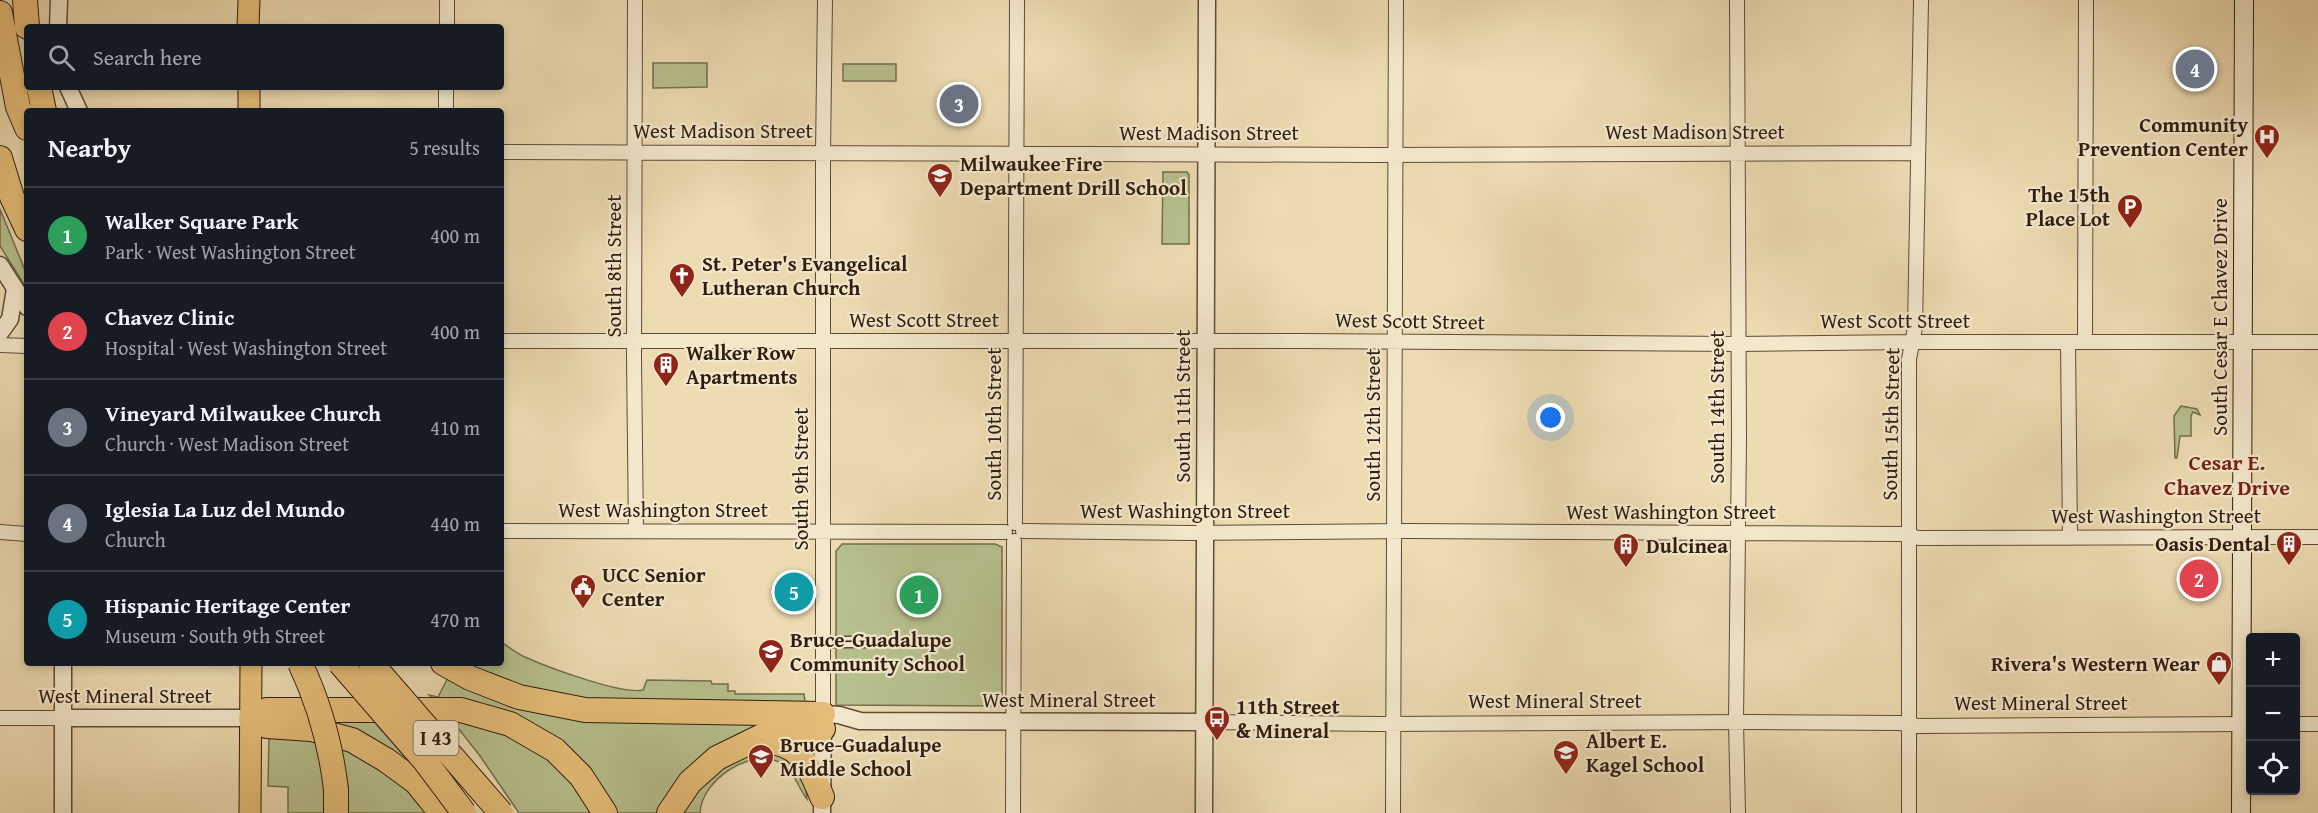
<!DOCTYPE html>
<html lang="en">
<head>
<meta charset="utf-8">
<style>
  :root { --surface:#171b24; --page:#20242c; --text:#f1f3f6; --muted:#9ea1a6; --line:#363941; --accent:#1a73e8 }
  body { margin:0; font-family:"Gentium Book Plus",serif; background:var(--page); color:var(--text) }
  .controls { position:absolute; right:18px; bottom:18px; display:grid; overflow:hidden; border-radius:6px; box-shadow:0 3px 9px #0003 }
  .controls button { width:54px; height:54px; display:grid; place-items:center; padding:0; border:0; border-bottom:2px solid var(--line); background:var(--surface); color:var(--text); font:30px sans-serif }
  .you { position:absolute; left:1551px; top:418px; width:21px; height:21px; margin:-15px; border:4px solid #fff; border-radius:50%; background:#1a73e8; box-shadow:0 0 0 9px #1a73e833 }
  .badge { display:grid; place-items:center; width:39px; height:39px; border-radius:50%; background:var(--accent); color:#fff; font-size:20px; font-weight:700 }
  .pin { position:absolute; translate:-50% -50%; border:3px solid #fff; box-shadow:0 2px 6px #0006 }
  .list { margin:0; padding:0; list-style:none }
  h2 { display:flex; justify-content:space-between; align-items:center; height:78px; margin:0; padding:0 24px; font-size:26px }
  h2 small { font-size:20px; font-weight:400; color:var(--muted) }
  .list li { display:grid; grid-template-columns:39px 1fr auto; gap:18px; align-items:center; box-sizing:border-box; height:96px; padding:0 24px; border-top:2px solid var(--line) }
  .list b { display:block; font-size:22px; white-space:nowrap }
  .list p { margin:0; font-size:20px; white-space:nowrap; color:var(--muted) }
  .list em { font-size:20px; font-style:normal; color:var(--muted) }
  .icon { flex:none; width:33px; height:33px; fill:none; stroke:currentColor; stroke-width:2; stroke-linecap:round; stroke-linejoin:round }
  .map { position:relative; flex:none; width:2318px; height:813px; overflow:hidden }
  .search { position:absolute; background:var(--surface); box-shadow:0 3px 9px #0003; left:24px; top:24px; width:480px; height:66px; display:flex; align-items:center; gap:15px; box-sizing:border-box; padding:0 21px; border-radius:6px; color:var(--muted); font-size:22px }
  .panel { position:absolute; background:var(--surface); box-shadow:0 3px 9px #0003; left:24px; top:108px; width:480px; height:558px; border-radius:6px }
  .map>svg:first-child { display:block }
  .green { fill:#b7c08d; stroke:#746e4f; stroke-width:1.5 }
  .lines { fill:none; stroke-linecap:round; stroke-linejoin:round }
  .pedestrian-casing { stroke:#5f4c39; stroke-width:13 }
  .minor-casing { stroke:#5f4c39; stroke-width:16 }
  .tertiary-casing { stroke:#5f4c39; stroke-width:19 }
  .secondary-casing { stroke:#301d11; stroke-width:20 }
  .primary-casing { stroke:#301d11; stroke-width:23 }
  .motorway-casing { stroke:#301d11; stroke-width:26 }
  .pedestrian { stroke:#f3e8cc; stroke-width:10 }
  .minor { stroke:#f3e8cc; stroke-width:14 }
  .tertiary { stroke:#f3e8cc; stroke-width:16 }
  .secondary { stroke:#f3e8cc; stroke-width:18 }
  .primary { stroke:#e6be78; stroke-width:21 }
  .motorway { stroke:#e6be78; stroke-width:24 }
  .motorway-bridge-casing { stroke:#301d11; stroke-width:26; stroke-linecap:butt }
  .motorway-bridge { stroke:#e6be78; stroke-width:24 }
  .labels { text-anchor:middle; stroke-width:4.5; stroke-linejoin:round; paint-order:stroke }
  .shield { fill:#f3e8cc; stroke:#6a5a49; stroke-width:1.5 }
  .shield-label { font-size:20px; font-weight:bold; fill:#301d11 }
  .poi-label { font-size:21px; font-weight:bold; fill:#301d11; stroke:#f3e8cc; text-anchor:start }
  .street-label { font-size:21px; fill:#301d11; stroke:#f3e8cc }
  .neighbourhood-label { font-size:22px; font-weight:bold; fill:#7a1f14; stroke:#f3e8cc }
</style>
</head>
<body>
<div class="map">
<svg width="2318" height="813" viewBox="0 0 2318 813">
  <rect width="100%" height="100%" fill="#eddbb1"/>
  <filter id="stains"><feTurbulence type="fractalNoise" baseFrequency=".00333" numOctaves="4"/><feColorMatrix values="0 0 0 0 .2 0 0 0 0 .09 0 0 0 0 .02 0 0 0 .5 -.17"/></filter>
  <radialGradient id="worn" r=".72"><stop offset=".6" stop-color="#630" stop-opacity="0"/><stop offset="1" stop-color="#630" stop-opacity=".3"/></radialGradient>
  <path class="green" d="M653 63H707V87L653 88Z
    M843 64H896V81H843Z
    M1163 172H1187L1189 175V244H1162Z
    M0 209 27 275V289L0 246Z
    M2181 406 2197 409 2200 415 2193 412 2191 416V436H2180L2177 458H2175L2174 416Z
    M842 544H995L1002 547V701L999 706 836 705V551Z
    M501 642C509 647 517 654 525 657 547 667 622 695 643 690L647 680 711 681 712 684H728V691H735V694H804L805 701 807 703 563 700 459 663H501Z
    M451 672 487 688 710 717 771 727 665 813H613L580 765 437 703 429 695 438 697Z
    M299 718H371L414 767Z
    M451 719 534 743 600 813H519L480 756Z
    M269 734 322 740 331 813H288V787L268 786Z
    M337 744 387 768 435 813H343Z
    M738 753H788L805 782 807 799C798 788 794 769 779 762 749 748 701 781 700 813H678L681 805Z"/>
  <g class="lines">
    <defs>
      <path id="pedestrian" d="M823 642H875"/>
      <path id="minor" d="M635 0 634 359 636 531
        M1737 0 1739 438 1736 722 1738 813
        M447 27V0
        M446 111V87
        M501 152 1381 155 1917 153
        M501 341H1302L1738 344 1913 342H2318
        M2068 342 2070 538
        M2085 342 2086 0
        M0 345 27 346
        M1015 523 1017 0
        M501 531 1005 532
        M1023 531 1191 533 1409 531 1901 534 1919 538 2318 537
        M0 532 27 534
        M823 714V153L825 0
        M0 718H63
        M1204 722 1379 724 1751 722 1900 723 1918 726 2250 724
        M2296 724H2318
        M1013 813 1014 541
        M1393 813 1396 0
        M1909 813V359L1915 328 1921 0"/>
      <path id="tertiary" d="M58 27 59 0
        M68 87 79 111
        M0 265 27 307
        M0 333 10 319 15 289
        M63 718H251
        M63 813V663
        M822 813 823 714 839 715 860 721 1204 722
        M1204 813 1207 0"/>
      <path id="secondary" d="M2241 813 2244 0"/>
      <path id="primary" d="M248 27 249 0
        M249 87V111
        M250 813 251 663"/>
      <path id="motorway" d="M25 0 27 27
        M0 13 18 107 27 128
        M39 87 44 111
        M0 158 12 197 27 229
        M443 663 470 678 519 697 585 710 823 714
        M251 718 267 710H461L510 724 555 750 581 776 605 813
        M251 718 267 726 311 729 352 740 386 760 416 782 441 813
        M758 742C798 739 809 764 822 797
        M336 790V813
        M669 813 690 782 717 758 762 736 782 731 823 729"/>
    </defs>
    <use href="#pedestrian" class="pedestrian-casing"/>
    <use href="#minor" class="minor-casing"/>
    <use href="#tertiary" class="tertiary-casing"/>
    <use href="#secondary" class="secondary-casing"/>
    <use href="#primary" class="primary-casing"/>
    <use href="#motorway" class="motorway-casing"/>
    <use href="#pedestrian" class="pedestrian"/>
    <use href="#minor" class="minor"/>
    <use href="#tertiary" class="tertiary"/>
    <use href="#secondary" class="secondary"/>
    <use href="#primary" class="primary"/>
    <use href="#motorway" class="motorway"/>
    <defs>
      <path id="motorway-bridge" d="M300 663C319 703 331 746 336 790
        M340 663 425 761 464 813
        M371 663 501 813"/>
    </defs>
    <use href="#motorway-bridge" class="motorway-bridge-casing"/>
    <use href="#motorway-bridge" class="motorway-bridge"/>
  </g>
  <defs>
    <symbol id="hospital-pin" viewBox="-11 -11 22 30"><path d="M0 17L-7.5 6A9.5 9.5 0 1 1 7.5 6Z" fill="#8f2418" stroke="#f3e8cc"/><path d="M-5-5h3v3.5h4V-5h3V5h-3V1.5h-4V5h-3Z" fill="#fff"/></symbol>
    <symbol id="school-pin" viewBox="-11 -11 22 30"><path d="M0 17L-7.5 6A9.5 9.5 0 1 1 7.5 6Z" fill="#8f2418" stroke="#f3e8cc"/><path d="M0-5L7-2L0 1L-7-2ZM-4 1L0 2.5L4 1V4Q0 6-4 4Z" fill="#fff"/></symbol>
    <symbol id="parking-pin" viewBox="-11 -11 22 30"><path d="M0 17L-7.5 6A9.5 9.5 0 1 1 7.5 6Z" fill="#8f2418" stroke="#f3e8cc"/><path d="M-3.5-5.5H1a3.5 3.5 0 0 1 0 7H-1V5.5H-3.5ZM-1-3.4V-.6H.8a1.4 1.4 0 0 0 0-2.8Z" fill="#fff"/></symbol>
    <symbol id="church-pin" viewBox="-11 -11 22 30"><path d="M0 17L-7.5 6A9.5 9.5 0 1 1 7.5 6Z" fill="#8f2418" stroke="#f3e8cc"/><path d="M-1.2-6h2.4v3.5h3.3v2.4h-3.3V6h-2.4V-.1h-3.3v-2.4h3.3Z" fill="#fff"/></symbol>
    <symbol id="building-pin" viewBox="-11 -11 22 30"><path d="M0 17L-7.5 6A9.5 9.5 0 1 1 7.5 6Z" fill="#8f2418" stroke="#f3e8cc"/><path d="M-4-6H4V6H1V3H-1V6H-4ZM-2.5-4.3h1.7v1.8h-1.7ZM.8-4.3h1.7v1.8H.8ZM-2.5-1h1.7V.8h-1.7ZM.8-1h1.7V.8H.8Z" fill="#fff"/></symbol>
    <symbol id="civic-pin" viewBox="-11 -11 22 30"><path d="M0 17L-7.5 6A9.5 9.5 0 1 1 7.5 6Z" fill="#8f2418" stroke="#f3e8cc"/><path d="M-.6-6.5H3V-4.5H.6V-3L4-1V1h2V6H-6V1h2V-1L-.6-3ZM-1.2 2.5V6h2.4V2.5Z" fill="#fff"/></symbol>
    <symbol id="shop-pin" viewBox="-11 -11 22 30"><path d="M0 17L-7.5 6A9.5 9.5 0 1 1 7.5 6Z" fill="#8f2418" stroke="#f3e8cc"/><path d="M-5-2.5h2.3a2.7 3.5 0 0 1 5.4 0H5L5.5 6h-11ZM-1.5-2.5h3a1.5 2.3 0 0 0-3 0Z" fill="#fff"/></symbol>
    <symbol id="bus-pin" viewBox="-11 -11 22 30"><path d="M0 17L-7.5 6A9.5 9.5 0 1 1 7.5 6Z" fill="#8f2418" stroke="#f3e8cc"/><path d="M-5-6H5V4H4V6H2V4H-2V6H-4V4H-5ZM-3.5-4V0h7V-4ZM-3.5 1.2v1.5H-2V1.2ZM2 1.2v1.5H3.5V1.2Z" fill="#fff"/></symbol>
  </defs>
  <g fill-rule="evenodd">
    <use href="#hospital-pin" x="2252" y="122" width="30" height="40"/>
    <use href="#school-pin" x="925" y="161" width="30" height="40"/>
    <use href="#parking-pin" x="2115" y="192" width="30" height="40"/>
    <use href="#church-pin" x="667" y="261" width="30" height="40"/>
    <use href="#building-pin" x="651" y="350" width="30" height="40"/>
    <use href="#building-pin" x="2274" y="529" width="30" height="40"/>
    <use href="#building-pin" x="1611" y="531" width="30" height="40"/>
    <use href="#civic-pin" x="568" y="572" width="30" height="40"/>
    <use href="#school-pin" x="756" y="637" width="30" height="40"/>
    <use href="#shop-pin" x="2204" y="649" width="30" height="40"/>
    <use href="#bus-pin" x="1202" y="704" width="30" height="40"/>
    <use href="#school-pin" x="1551" y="738" width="30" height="40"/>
    <use href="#school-pin" x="746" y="742" width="30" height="40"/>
  </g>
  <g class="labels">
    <rect class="shield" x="413.5" y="721" width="45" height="34" rx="4.5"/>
    <g class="shield-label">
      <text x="436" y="745">I 43</text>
    </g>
    <g class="poi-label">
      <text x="2248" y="132" text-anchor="end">Community<tspan x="2248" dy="24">Prevention Center</tspan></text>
      <text x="960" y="171">Milwaukee Fire<tspan x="960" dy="24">Department Drill School</tspan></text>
      <text x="2110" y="202" text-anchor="end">The 15th<tspan x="2110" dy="24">Place Lot</tspan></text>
      <text x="702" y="271">St. Peter's Evangelical<tspan x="702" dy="24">Lutheran Church</tspan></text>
      <text x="686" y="360">Walker Row<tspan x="686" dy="24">Apartments</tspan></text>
      <text x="2270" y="551" text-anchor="end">Oasis Dental</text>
      <text x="1646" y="553">Dulcinea</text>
      <text x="602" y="582">UCC Senior<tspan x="602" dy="24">Center</tspan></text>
      <text x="790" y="647">Bruce-Guadalupe<tspan x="790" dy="24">Community School</tspan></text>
      <text x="2200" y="671" text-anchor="end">Rivera's Western Wear</text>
      <text x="1236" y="714">11th Street<tspan x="1236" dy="24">&amp; Mineral</tspan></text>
      <text x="1586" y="748">Albert E.<tspan x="1586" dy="24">Kagel School</tspan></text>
      <text x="780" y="752">Bruce-Guadalupe<tspan x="780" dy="24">Middle School</tspan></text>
    </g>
    <g class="street-label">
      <text x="723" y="138">West Madison Street</text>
      <text x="1695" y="139">West Madison Street</text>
      <text x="1209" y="140">West Madison Street</text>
      <text transform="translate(614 266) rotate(-90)" y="7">South 8th Street</text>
      <text transform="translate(2220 317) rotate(-90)" y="7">South Cesar E Chavez Drive</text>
      <text x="924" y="327">West Scott Street</text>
      <text transform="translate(1410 321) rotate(1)" y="7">West Scott Street</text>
      <text x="1895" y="328">West Scott Street</text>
      <text transform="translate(1183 406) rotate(-90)" y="7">South 11th Street</text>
      <text transform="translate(1717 407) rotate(-90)" y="7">South 14th Street</text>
      <text transform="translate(994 424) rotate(-90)" y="7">South 10th Street</text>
      <text transform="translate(1891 424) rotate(-89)" y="7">South 15th Street</text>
      <text transform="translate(1373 425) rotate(-90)" y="7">South 12th Street</text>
      <text transform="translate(801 479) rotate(-90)" y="7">South 9th Street</text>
      <text x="663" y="517">West Washington Street</text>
      <text x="1185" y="518">West Washington Street</text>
      <text x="1671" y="519">West Washington Street</text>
      <text x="2156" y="523">West Washington Street</text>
      <text x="125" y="703">West Mineral Street</text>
      <text x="1069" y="707">West Mineral Street</text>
      <text x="1555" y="708">West Mineral Street</text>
      <text x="2041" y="710">West Mineral Street</text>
    </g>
    <g class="neighbourhood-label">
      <text x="2227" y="470">Cesar E.<tspan x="2227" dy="25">Chavez Drive</tspan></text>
    </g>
  </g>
  <rect width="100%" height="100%" filter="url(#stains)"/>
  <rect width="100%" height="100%" fill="url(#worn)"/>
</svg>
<div class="controls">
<button>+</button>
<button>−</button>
<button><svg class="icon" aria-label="locate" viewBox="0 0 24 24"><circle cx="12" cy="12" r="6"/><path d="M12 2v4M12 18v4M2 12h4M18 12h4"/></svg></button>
</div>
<div class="you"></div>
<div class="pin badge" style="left:919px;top:595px;background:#2e9e5b">1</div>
<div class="pin badge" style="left:2199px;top:579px;background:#e0444e">2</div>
<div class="pin badge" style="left:959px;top:104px;background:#6b7280">3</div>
<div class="pin badge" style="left:2195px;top:69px;background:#6b7280">4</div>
<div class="pin badge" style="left:794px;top:592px;background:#0f9aa8">5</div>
<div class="search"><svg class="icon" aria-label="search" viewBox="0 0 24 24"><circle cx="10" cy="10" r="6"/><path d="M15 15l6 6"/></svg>Search here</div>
<section class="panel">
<h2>Nearby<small>5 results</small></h2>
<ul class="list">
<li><span class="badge" style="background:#2e9e5b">1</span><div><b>Walker Square Park</b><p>Park · West Washington Street</p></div><em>400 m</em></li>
<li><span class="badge" style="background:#e0444e">2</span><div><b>Chavez Clinic</b><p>Hospital · West Washington Street</p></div><em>400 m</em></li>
<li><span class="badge" style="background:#6b7280">3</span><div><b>Vineyard Milwaukee Church</b><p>Church · West Madison Street</p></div><em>410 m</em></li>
<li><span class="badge" style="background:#6b7280">4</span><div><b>Iglesia La Luz del Mundo</b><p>Church</p></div><em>440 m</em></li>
<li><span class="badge" style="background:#0f9aa8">5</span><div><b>Hispanic Heritage Center</b><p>Museum · South 9th Street</p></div><em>470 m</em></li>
</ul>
</section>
</div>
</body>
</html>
